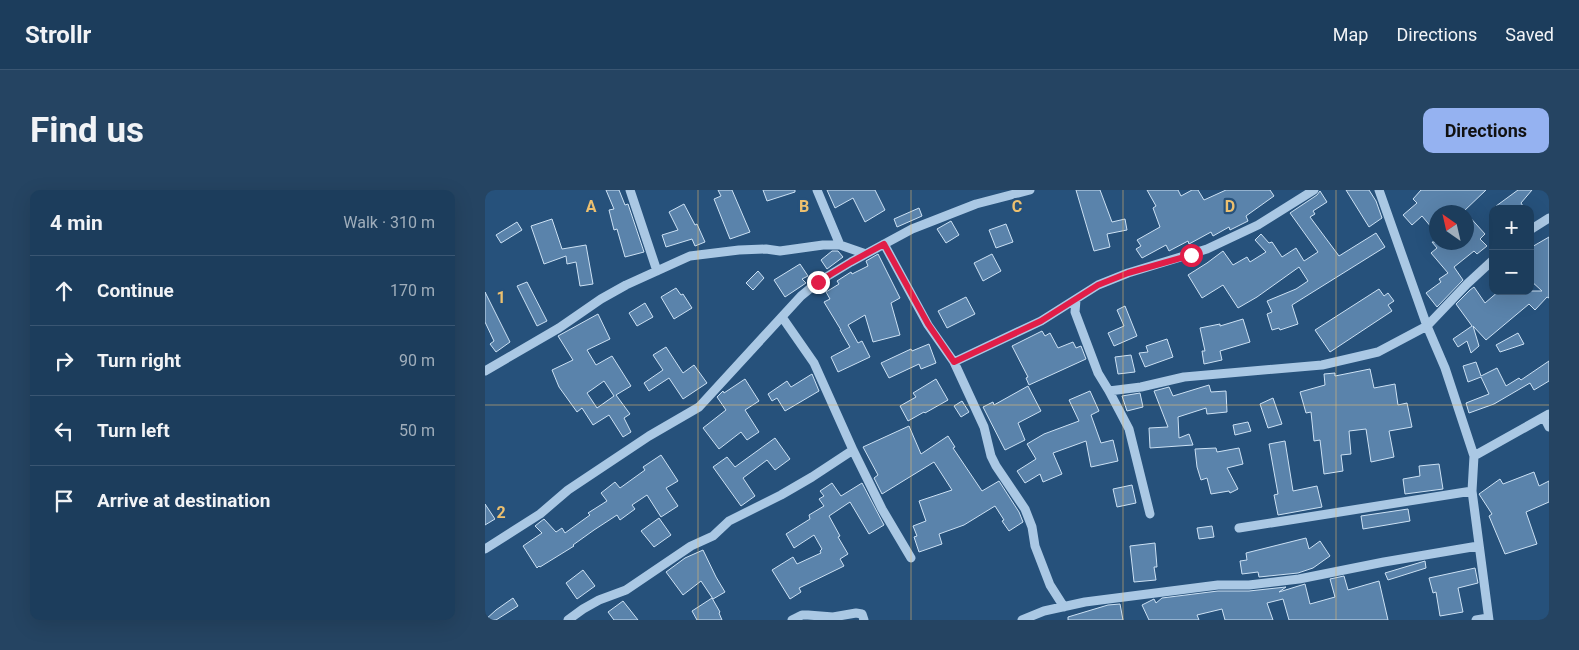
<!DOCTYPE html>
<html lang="en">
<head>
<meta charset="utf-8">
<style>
  :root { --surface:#1c3d5c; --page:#254462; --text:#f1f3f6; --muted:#a0aebb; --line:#3a5672; --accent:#95b2f1 }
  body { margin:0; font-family:Roboto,sans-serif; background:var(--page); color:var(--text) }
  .controls { position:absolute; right:15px; top:15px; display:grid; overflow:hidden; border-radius:10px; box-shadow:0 5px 20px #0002 }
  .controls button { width:45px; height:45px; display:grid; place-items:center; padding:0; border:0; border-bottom:1px solid var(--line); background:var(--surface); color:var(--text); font:25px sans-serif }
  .compass { position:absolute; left:944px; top:15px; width:45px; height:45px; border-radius:50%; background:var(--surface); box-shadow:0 5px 20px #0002; rotate:326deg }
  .stop { position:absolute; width:15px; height:15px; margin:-11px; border:4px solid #e11d48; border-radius:50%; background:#fff }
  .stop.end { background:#e11d48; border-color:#fff; box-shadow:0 1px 5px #0008 }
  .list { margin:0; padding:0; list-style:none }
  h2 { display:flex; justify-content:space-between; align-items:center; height:65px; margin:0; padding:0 20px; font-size:21px }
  h2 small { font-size:16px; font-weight:400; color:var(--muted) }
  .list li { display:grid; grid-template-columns:32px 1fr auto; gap:15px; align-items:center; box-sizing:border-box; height:70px; padding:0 20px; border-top:1px solid var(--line) }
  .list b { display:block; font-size:19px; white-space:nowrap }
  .list em { font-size:16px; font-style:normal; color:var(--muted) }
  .icon { flex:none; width:28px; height:28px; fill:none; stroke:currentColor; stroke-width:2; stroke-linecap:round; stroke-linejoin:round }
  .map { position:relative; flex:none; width:1064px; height:430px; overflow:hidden; border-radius:10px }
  header { display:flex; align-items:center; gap:30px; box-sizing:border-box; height:70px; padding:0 25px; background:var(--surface); border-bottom:1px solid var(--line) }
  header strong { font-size:24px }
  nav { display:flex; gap:28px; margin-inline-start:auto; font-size:18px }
  .intro { display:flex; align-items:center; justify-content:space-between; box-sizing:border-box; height:120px; padding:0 30px }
  h1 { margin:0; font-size:35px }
  .button { padding:12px 22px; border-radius:10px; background:var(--accent); color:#111; font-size:18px; font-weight:700 }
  main { display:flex; gap:30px; padding:0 30px }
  aside { flex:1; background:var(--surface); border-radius:10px; box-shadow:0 5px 20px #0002 }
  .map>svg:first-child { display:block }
  .building { fill:#5a83ab; stroke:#cce1f4; fill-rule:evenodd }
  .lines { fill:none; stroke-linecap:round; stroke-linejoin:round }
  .minor { stroke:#aac8e4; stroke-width:9 }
  .route { stroke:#e11d48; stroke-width:6 }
  .grid { fill:none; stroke:#edc06f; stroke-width:1; stroke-opacity:0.55 }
  .grid-label { font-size:16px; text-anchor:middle; font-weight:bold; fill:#edc06f; stroke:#26517b; stroke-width:4.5; stroke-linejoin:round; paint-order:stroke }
</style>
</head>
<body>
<header>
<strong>Strollr</strong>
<nav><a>Map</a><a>Directions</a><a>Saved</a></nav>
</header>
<div class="intro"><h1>Find us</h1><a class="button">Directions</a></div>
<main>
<aside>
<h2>4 min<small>Walk · 310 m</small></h2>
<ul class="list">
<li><svg class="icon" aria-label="ahead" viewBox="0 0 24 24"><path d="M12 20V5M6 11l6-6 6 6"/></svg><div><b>Continue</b></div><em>170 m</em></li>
<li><svg class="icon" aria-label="right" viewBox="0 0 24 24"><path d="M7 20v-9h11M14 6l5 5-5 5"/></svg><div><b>Turn right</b></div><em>90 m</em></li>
<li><svg class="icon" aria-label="left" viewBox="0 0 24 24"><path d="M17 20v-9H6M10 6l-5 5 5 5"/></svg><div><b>Turn left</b></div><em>50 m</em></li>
<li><svg class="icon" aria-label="arrive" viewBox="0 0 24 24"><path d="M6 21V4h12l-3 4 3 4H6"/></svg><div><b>Arrive at destination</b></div></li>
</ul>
</aside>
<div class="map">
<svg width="1064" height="430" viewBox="0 0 1064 430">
  <rect width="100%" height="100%" fill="#26517b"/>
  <path class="building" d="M121 0H134L140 15 143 14 159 62 140 67 132 39 129 40 124 20 129 19Z
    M233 0H247L265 42 245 49 229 9 236 6Z
    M278 0H310V2L282 11Z
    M342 0H390L400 20 380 32 368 8 350 18Z
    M591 0H615L627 32 640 29 642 40 622 44 625 57 609 61Z
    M662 0H693L696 6 707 0H713L719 10 741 0H785L789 6 761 26 763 31 745 40 744 37 728 46 726 42 704 54 703 51 684 61 681 55 657 68 651 59 656 56 652 50 675 37 668 18 671 16Z
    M861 0H884L891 11 897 28 884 37Z
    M936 0H1001L978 22H952V44L937 26 927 35 918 25 932 13 928 9Z
    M1033 0H1047L1036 13 1040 19H1007Z
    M835 1 842 12 828 21 830 24 825 27 854 66 891 43 900 57 807 115 813 134 795 140 794 138 787 140 782 124 787 122 782 111 811 99 823 91 814 77 772 107 753 118 738 95 717 108 703 85 722 73 738 61 748 75 762 67 765 72 781 62 770 50 776 44 784 53 787 52 797 67 811 58 819 71 833 62 805 23 832 5Z
    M199 14 210 35 212 34 220 52 210 56 207 49 181 57 177 45 193 40 184 22Z
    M434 18 437 26 412 37 409 29Z
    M982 24 1000 44 995 49 1002 56 992 64 989 61 969 77 978 90 952 117 941 103 956 92 954 89 963 83 946 63 952 58 947 52H982Z
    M67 29 77 59 101 55 108 94 95 96 91 72 82 74 81 66 59 74 46 36Z
    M466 31 474 45 461 53 452 39Z
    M32 32 37 40 16 53 11 45Z
    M521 34 528 52 511 58 504 40Z
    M1064 47V108L1062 107 1050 120 1044 114 1001 150 988 136 994 156 986 163 982 151 973 157 968 149 987 136 971 114 985 100 989 97 1000 113 1014 101H1057L1045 90V58Z
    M347 61H353L358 67 342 79 336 70Z
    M393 64 415 108 406 113 415 145 388 152 380 125 363 135 373 153 377 151 385 167 353 182 346 167 365 157 355 140H356L339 112 345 109 341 102 354 94 352 91 366 82 367 84 383 76 381 71Z
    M507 64 516 81 498 91 489 73Z
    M315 74 323 86 317 89 321 93 300 107 289 90Z
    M273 81 279 88 268 100 261 93Z
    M42 92 62 131 52 136 32 96Z
    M191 98 196 105 198 104 207 118 189 129 176 107Z
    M894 99 899 106 903 103 909 111 903 115 907 121 845 162 830 140Z
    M0 102 25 152 11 162 5 154 9 151 0 132Z
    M481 107 490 124 462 138 453 121Z
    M160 113 168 127 152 136 144 123Z
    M640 116 652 146 629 156 623 143 639 136 632 120Z
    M113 124 125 149 102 160 111 175 127 166 146 196 131 205 145 224 139 228 146 242 138 247 124 225 108 235 97 218 92 222 74 197 67 180 88 170 73 146ZM119 191 129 206 112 218 102 203Z
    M758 129 765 152 735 161 737 170 719 174 717 161H720L715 138 735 134V136Z
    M557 141 560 146 565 143 573 158 588 152 591 158 596 156 601 169 544 195 541 188 543 187 527 156Z
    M1033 143 1039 154 1015 162 1011 155Z
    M682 149 688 167 660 177 654 163 663 162 661 156Z
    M444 154 451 173 436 179 434 174 404 188 396 173 426 159 427 161Z
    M181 157 198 183 209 175 222 193 198 209 184 188 164 201 159 193 178 180 168 165Z
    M646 165 650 182 633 184 630 167Z
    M1064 171V191L1049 200 1045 193 1009 214 984 223 981 213 1004 204 996 187 983 192 978 176 991 172 996 186 1012 178 1021 196 1034 188 1036 190Z
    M885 179 889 198 910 194 913 215 922 213 927 237 904 241 909 267 886 272 881 239 864 241 866 264 856 265 858 281 839 284 835 250 829 251 826 222 821 223 815 202 840 195 839 184 850 183V186Z
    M327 184 334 201 300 221 292 208 287 211 283 204 302 191 306 197Z
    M260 189 274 211 260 220 274 242 262 250 256 242 234 259 218 238 241 220 232 207 238 201 239 203Z
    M451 189 463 210 440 223 439 222 423 231 415 216 431 207 428 203Z
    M724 195 726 202 741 201 742 222 722 224 721 218 693 227 694 248 704 244 708 255 665 258 664 238 683 237 669 201 684 197 688 206Z
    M543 196 556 221 533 233 540 250 520 260 498 217 508 212 509 215Z
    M605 201 614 221 606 225 616 253 628 250 633 271 606 277 601 251 568 263 577 284 558 292 555 284 540 293 532 281 551 269 542 254 559 244 594 231 584 210Z
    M655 203 658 217 642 221 637 206Z
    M788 208 797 234 783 238 775 214Z
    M477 211 484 222 476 227 469 216Z
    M763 232 766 241 750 245 748 235Z
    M424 236 436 264 463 246 470 257 468 258 497 301 514 291 534 322 538 332 524 341 517 331 519 330 510 316 479 335 454 344 457 354 434 362 429 347 432 346 428 336 441 331 434 311 467 300 449 272 397 304 389 288 393 285 378 257Z
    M290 248 305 269 290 280 282 270 258 288 270 306 256 316 228 277 242 267 250 277Z
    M800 251 808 301 832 296 837 317 793 325 789 305 793 304 784 254Z
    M731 258 732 262 754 258 758 274 742 278 753 299 745 303 744 301 726 304 722 288 716 290 712 277 710 259Z
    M176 265 193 291 181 298 193 316 176 327 162 305 147 315 150 319 135 330 132 325 109 340 88 355 89 356 55 377 54 376 52 378 38 356 57 343 50 336 55 332 59 329 71 342 77 338 80 343 105 325 103 323 122 311 116 303 130 292 135 298 160 280 158 277Z
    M954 274 958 299 920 304 918 289 935 286 934 276Z
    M1049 282 1054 296 1064 291V312L1041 322 1052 354 1020 364 1004 326 1007 324 994 304 1015 289 1018 294Z
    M347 293 356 306 377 293 399 335 384 344 365 312 344 326 355 346 353 347 363 364 355 369 359 376 314 398 316 402 305 409 287 380 308 367 312 374 336 363 335 361 337 359 329 345 309 358 301 344 325 329 324 325 339 316 334 309 339 306 335 301Z
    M647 295 651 313 632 317 628 299Z
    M0 314 10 329 0 335Z
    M923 319 925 331 878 339 876 326Z
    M174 328 186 345 169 357 156 341Z
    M727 336 729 347 714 349 712 338Z
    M821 348 824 359 835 351 845 366 828 378 813 383 774 387 773 382 757 384 755 371 762 370 761 363Z
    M670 353 672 377H669L671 390 649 392 645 356Z
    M218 360 231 387 240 402 228 409 216 391 198 405 181 382 200 368Z
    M940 371 941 378 903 390 900 383Z
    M990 378 993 393 973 398 978 422 955 426 951 402 948 403 944 388Z
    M98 380 110 396 92 409 81 393Z
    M859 386 863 400 894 391 903 430H804L798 409 782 413 788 430H740L737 419 712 425 714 430H664L657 415 669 409 671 413 677 408 733 401H764L801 397 794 402 820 394 825 414 850 407 845 389Z
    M28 408 33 416 11 430H0L11 420Z
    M227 408 235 422 234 423 237 430H212L207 421Z
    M138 411 153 430H129L123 422Z
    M635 414 638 430H583V427L623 415Z"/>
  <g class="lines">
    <path class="minor" d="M145 0 172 81
      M332 0 355 55
      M894 0 942 136 960 178 989 266 987 301 1004 430
      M1045 40 1064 28
      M399 54 443 135 469 172 556 131 613 95 643 83 722 59 773 35 829 0
      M591 110 590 122 613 183 624 201 644 239 665 324
      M297 127 329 173 368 260 397 319 426 368
      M469 172 499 237 506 266 511 276 540 319 547 337 550 356 565 395 579 417
      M0 181 74 138 116 109 141 95 205 66 254 60 281 59 295 61 338 55H355L381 64
      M624 201 656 197 699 187 837 175 893 162 942 136 982 94 1008 70
      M1059 227 1064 237
      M989 266 1064 224
      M754 338 987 301
      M0 359 55 324 83 300 164 246 214 217 316 106 333 92 366 72 427 39 491 14 545 0
      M83 430 98 419 114 410 141 400 206 356 228 346 244 331 296 305 327 287 368 260
      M307 430 317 425H323L348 427 371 423 377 424 379 430
      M537 430 559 421 600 412 733 395H764L814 389 899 372 993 356
      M991 430 1003 428"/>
  </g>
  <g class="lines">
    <path class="route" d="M333 92 366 72 399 54 443 134 469 172 556 131 613 95 643 83 706 65"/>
  </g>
  <path class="grid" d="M213 0V430M426 0V430M638 0V430M851 0V430M0 215H1064"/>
  <g class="grid-label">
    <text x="106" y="22">A</text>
    <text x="319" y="22">B</text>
    <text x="532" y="22">C</text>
    <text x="745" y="22">D</text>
    <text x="16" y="113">1</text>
    <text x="16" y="328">2</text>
  </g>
</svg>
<div class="controls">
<button>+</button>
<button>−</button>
</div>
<svg class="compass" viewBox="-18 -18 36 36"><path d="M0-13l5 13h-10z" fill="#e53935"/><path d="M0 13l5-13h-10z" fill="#a0aebb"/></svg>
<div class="stop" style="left:706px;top:65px"></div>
<div class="stop end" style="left:333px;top:92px"></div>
</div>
</main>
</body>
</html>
